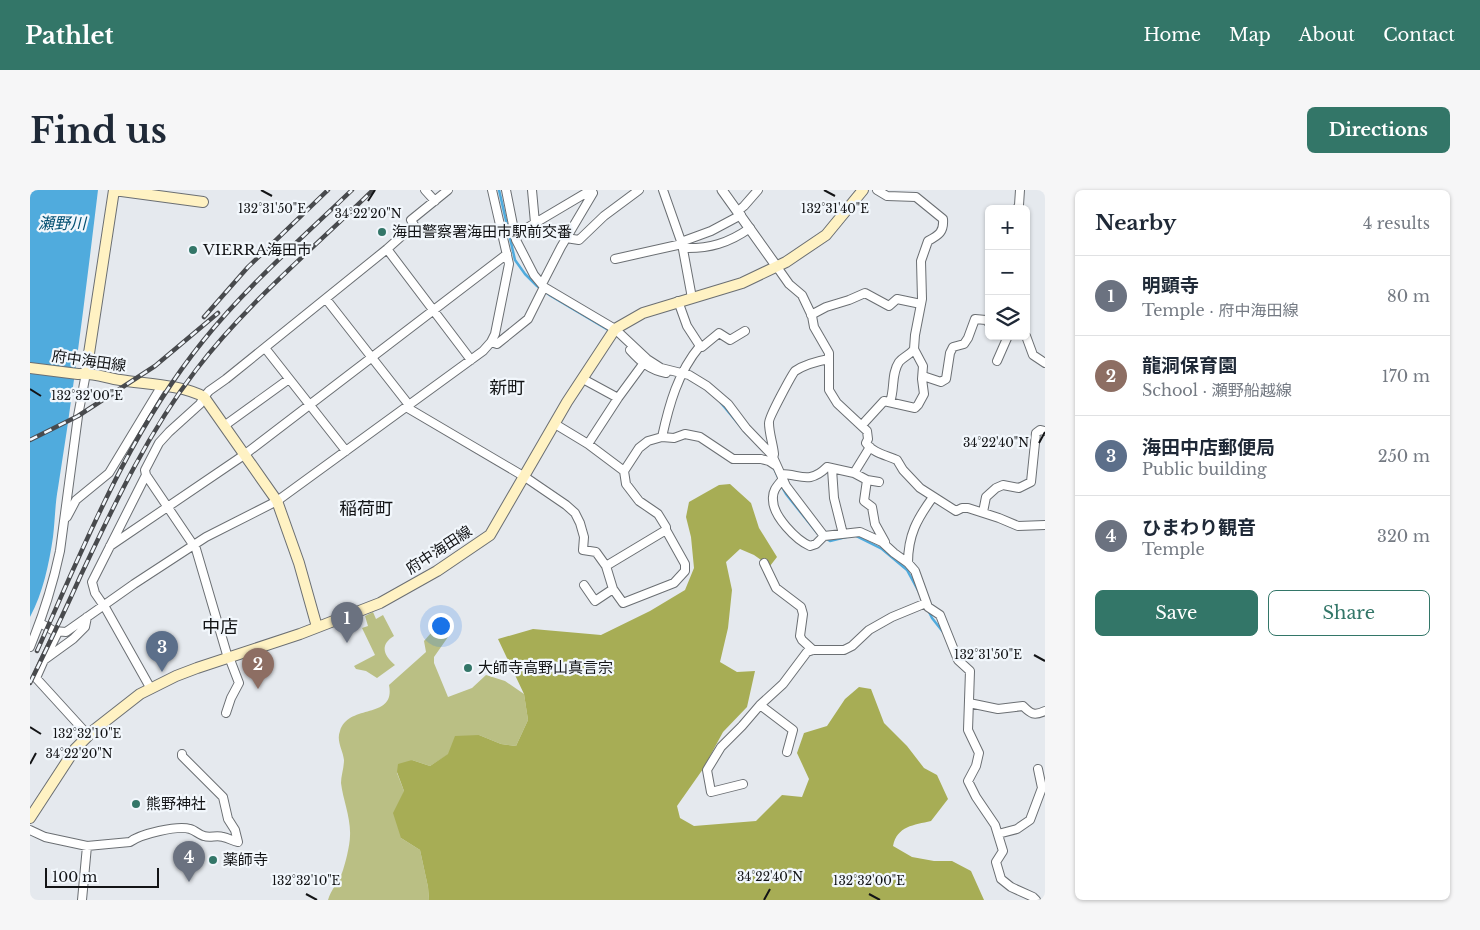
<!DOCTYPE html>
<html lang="en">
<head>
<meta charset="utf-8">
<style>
  :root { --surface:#fff; --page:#f6f6f7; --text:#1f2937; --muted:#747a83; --line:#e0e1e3; --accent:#337668 }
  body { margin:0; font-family:"Libre Baskerville","Noto Sans JP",serif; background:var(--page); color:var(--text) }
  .controls { position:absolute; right:15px; top:15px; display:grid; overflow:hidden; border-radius:8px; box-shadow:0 1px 4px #0004 }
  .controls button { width:45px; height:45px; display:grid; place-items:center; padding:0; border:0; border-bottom:1px solid var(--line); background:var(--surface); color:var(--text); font:25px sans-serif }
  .scale { position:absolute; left:15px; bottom:12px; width:114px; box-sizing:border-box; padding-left:5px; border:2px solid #131416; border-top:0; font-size:14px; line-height:18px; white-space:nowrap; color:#131416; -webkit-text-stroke:4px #f2f7fc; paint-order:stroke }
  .you { position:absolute; left:410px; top:435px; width:18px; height:18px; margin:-12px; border:4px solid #fff; border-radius:50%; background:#1a73e8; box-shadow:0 0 0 8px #1a73e833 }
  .badge { display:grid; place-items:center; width:32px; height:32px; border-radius:50%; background:var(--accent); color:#fff; font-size:16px; font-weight:700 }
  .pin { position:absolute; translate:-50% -41px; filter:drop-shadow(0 1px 2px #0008) }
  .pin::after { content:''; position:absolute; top:26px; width:18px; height:15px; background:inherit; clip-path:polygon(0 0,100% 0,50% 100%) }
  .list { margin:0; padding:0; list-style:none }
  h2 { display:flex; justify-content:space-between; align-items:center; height:65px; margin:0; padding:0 20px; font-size:21px }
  h2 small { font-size:16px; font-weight:400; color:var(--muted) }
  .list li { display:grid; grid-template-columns:32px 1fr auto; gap:15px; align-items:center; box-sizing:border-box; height:80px; padding:0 20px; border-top:1px solid var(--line) }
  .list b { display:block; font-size:19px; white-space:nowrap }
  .list p { margin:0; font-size:16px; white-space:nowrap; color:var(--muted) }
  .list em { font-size:16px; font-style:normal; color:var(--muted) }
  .actions { display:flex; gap:10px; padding:15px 20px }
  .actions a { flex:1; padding:11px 0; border:1px solid var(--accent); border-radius:8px; text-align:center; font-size:18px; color:var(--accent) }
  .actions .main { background:var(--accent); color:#fff }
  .icon { flex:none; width:28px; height:28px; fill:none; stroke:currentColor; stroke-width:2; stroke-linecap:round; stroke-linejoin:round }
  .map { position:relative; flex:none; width:1015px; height:710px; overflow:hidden; border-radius:8px }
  header { display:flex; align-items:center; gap:30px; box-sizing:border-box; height:70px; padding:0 25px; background:var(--accent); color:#fff }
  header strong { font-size:24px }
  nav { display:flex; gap:28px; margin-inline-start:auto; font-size:18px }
  .intro { display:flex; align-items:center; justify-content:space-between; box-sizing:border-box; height:120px; padding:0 30px }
  h1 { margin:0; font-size:35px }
  .button { padding:12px 22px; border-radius:8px; background:var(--accent); color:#fff; font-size:18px; font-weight:700 }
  main { display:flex; gap:30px; padding:0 30px }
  aside { flex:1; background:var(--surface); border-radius:8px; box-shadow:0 1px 4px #0004 }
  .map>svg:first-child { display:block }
  .green { fill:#babf84 }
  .forest { fill:#a7ad55 }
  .water { fill:#50abdd }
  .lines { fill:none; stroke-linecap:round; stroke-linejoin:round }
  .stream { stroke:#50abdd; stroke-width:2.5 }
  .minor-casing { stroke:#6b6f73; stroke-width:10 }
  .tertiary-casing { stroke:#6b6f73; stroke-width:11 }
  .secondary-casing { stroke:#6b6f73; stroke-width:12 }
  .minor { stroke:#fff; stroke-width:8 }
  .tertiary { stroke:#fff; stroke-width:9 }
  .secondary { stroke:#fff2c3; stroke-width:10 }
  .rail-casing { stroke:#484a4d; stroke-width:4.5 }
  .rail { stroke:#f2f7fc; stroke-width:2.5; stroke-dasharray:8; stroke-linecap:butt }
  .ticks { fill:none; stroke:#131416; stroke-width:2 }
  .poi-dot { fill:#337668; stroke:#f2f7fc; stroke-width:2 }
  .labels { text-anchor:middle; stroke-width:4.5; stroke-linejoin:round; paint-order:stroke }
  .poi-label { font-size:15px; fill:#131416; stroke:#f2f7fc; text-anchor:start }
  .street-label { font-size:15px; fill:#131416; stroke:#f2f7fc }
  .water-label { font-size:16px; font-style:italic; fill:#024f71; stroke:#f2f7fc }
  .quarter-label { font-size:18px; fill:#131416; stroke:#f2f7fc }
  .ticks-label { font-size:12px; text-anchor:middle; fill:#131416; stroke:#f2f7fc; stroke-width:4.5; stroke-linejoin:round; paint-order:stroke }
</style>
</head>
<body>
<header>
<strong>Pathlet</strong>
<nav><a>Home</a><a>Map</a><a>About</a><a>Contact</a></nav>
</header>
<div class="intro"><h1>Find us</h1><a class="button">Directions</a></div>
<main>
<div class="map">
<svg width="1015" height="710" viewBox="0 0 1015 710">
  <rect width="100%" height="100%" fill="#e5e9ee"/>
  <path class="green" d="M343 422 346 429 353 425 364 446C349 455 354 466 365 475L347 488 336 481 326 479 324 476 345 465 332 438 338 436 335 426Z
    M407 442 418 447 404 467V473L418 507 442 498 456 485 475 491 494 504 498 530 486 556 471 554 449 545 400 576 382 570 367 583 374 601 371 648 390 660 398 697 399 710H298C301 700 308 692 312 683 315 675 320 655 320 646 321 628 313 610 311 593 311 586 314 578 314 570 313 560 306 551 310 541 318 513 366 530 359 495L396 462 394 451 401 443Z"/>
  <path class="forest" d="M700 294 721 313 729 338 747 367 740 376 724 365 710 359 696 372 702 400 698 438 690 472 707 482 725 481 717 517 693 542 673 579 647 616 650 628 664 636 726 631 752 605 772 607 779 589 767 563 774 543 797 536 815 509 829 497 841 499 854 533 877 556 894 578 907 585 918 609 901 631C884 635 867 636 863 656L882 667 904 671H922L941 681 954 710H399L398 697 390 660 371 648 363 623 374 601 367 582 368 574 382 570 400 576 418 564 425 546 449 545 471 554 486 556 498 530 494 504 468 449 503 439 571 445 620 421 655 400 664 378 661 347 656 327 659 312 689 295Z"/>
  <path class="water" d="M0 0H68C56 99 44 199 28 298 25 314 25 331 23 347 19 374 13 403 0 427Z"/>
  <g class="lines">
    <path class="stream" d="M469 0 485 70 495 84 507 96 521 106 580 141
      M691 213 716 243
      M743 276 748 287
      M752 297 756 304 788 344
      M826 346 852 359 877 380 890 404
      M795 348 800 351 816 347
      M898 420 902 428 913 442"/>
    <defs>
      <path id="minor" d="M395 0 405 11
        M476 0 486 50 504 85 514 97 585 139 617 169 631 178 659 185 677 196 698 214 716 238 742 265 756 296 794 346 830 342 852 352 864 363 878 373 885 381 898 417 910 425 928 470 940 481 938 540 949 563 946 576 938 591 946 607 965 635 973 661 966 672 971 689 981 697 1003 707 1006 710
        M502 0 505 33
        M987 19 989 15 990 0
        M708 21 714 16 728 0
        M485 45 561 0
        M536 48 549 50 574 26 609 0
        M651 52 681 41 711 25
        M652 54 662 108
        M653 58C679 59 699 53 720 38
        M357 59 441 170
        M585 69 652 54 633 0
        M747 77 759 94 772 105 782 126 784 137 799 163V200L807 213 837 241 838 249 836 253C843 263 856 265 867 270L873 280 890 298 926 321 932 318H938L969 328 988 336 1015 335
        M512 94 531 57 563 3 561 0
        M296 109 379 215
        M648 111 657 136 670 156 672 157 689 143 700 150 715 141
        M781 125 796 117 819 110 835 103 859 116 867 109 891 114
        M996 146 1003 165 1015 173
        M461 152 467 154 498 129 514 97
        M235 158 316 261
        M600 160C611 172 620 180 636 183
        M967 171 978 146
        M893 186 911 192 916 189 920 163 923 157 934 154 938 148 945 129 956 130 959 133
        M553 189 588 208
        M860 212C865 198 861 184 869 172 873 167 880 165 884 159
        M376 217 495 287 536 315 545 323 550 333 554 347 553 360 566 362 576 376 583 399 593 413 644 393 655 381V374L636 340V337L628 324 609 311 596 294 594 281 609 258 618 251 632 247 644 248 655 244 670 247 703 269H731L739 271 745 275
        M525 234 558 254 594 281
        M832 235 854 211 885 218 888 215 894 204 892 189 893 176 884 159 885 145 892 109 891 71 898 51C909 45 914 42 913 29L886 7 857 6 847 0
        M194 236 259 189
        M632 247C639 215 648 182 670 156
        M558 254 588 208 613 174
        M743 268 744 264C743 254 739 243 739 233 738 228 763 183 765 181 774 175 788 171 799 169
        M802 279 804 308 813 344
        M824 283 837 290 834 311 842 317 845 334 855 352
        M751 284C770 284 779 295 797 277L824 283 840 257
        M116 285 166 359 198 468
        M753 289C747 296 742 301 743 310 743 326 766 350 780 356L786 354 794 346
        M837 290 849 292
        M953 322 956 307 966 298 973 295 989 298 1001 292 1006 243 1010 240 1015 241
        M37 327 46 310 79 283 131 197
        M80 356 214 265 477 64
        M734 373 746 398 771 417 773 424 770 446 772 450 783 460
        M878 373C878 345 887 329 903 307
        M576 376 636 340
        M554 395 565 411 583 399
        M57 427 55 437 43 449 14 470 6 488 58 545
        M10 433 24 441 36 442 104 394 176 347 247 311 453 161 461 152 465 144 479 74 462 0
        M0 457C13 426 23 394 30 361L48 226 56 183
        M15 468 28 442
        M121 499 76 419 65 403 62 392 116 285 115 280 129 253 139 242 170 214 174 207 179 201 196 189 357 59 384 35 381 30 418 0
        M939 513 968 519 993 516C1001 524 1004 526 1015 521
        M730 515 763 540 757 562
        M196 523 201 508 209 493 199 467
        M713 594 681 602 677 580 691 557 712 536 730 515 753 494 777 462 783 460H814L822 456 839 440 862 427 896 413
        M0 640 15 647 57 656 100 652C110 644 148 635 160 639 165 640 169 645 174 646 180 648 187 645 193 647 199 648 202 651 208 652L205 640 198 629 193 607 152 566V564
        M968 644 987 639 1000 630 1012 598 1008 579
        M52 710 57 656"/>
      <path id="tertiary" d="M692 0 747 77"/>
      <path id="secondary" d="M0 178 48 184C62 182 76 188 90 190 115 194 153 195 174 207L247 311 269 373 287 437
        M56 183 84 0 173 12
        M0 628 45 559 64 540 110 504 146 486 167 478 270 444 350 413 407 381 460 345 537 212 585 139 613 123 712 93 756 72 796 45 833 0"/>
    </defs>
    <use href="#minor" class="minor-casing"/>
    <use href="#tertiary" class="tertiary-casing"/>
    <use href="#secondary" class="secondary-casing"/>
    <use href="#minor" class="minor"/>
    <use href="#tertiary" class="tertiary"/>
    <use href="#secondary" class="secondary"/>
    <defs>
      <path id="rail" d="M174 127 218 77 298 0
        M0 250 48 226 125 176 188 123
        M7 461C55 354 98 244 173 151 217 96 271 49 322 0
        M0 493C17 458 34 423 50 387 84 315 117 244 166 180 216 114 284 58 343 0"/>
    </defs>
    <use href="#rail" class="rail-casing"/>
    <use href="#rail" class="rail"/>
  </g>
  <path class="ticks" d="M231 0 242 6M794 0 805 6M338 11 345 0M0 199 11 206M1009 253 1015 242M1004 465 1015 471M0 537 11 544M0 574 6 563M276 704 287 710M839 704 850 710M734 710 740 699"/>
  <g class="poi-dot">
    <circle cx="352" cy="42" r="5"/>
    <circle cx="163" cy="60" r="5"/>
    <circle cx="438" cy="478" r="5"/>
    <circle cx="106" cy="614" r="5"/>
    <circle cx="183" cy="670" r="5"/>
  </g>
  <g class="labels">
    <g class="poi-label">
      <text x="362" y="47">海田警察署海田市駅前交番</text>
      <text x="173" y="65">VIERRA海田市</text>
      <text x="448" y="483">大師寺高野山真言宗</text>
      <text x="116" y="619">熊野神社</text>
      <text x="193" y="675">薬師寺</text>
    </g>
    <g class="street-label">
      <text transform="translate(59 171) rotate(8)" y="5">府中海田線</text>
      <text transform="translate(409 360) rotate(-33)" y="5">府中海田線</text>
    </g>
    <g class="water-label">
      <text x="32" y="39">瀬野川</text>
    </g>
    <g class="quarter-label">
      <text x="477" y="204">新町</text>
      <text x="336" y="325">稲荷町</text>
      <text x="190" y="443">中店</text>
    </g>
  </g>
  <g class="ticks-label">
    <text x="242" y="23">132°31'50"E</text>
    <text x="805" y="23">132°31'40"E</text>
    <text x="338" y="28">34°22'20"N</text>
    <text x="57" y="210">132°32'00"E</text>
    <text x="966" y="257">34°22'40"N</text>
    <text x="958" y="469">132°31'50"E</text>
    <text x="57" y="548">132°32'10"E</text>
    <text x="49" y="568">34°22'20"N</text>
    <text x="740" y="691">34°22'40"N</text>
    <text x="276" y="695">132°32'10"E</text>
    <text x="839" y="695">132°32'00"E</text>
  </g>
</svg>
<div class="controls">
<button>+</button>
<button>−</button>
<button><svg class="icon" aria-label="layers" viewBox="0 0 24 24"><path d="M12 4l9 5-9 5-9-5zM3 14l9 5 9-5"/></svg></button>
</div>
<div class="scale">100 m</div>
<div class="you"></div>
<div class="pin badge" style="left:317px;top:453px;background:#6b7280">1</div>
<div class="pin badge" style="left:228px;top:499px;background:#8d6e63">2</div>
<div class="pin badge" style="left:132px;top:482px;background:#5c6f8a">3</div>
<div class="pin badge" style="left:159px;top:692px;background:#6b7280">4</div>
</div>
<aside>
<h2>Nearby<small>4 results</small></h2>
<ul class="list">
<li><span class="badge" style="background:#6b7280">1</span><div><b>明顕寺</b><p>Temple · 府中海田線</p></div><em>80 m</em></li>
<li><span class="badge" style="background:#8d6e63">2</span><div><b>龍洞保育園</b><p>School · 瀬野船越線</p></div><em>170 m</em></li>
<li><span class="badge" style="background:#5c6f8a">3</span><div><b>海田中店郵便局</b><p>Public building</p></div><em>250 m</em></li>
<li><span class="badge" style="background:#6b7280">4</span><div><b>ひまわり観音</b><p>Temple</p></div><em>320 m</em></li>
</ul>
<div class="actions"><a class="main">Save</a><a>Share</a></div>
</aside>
</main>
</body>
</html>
